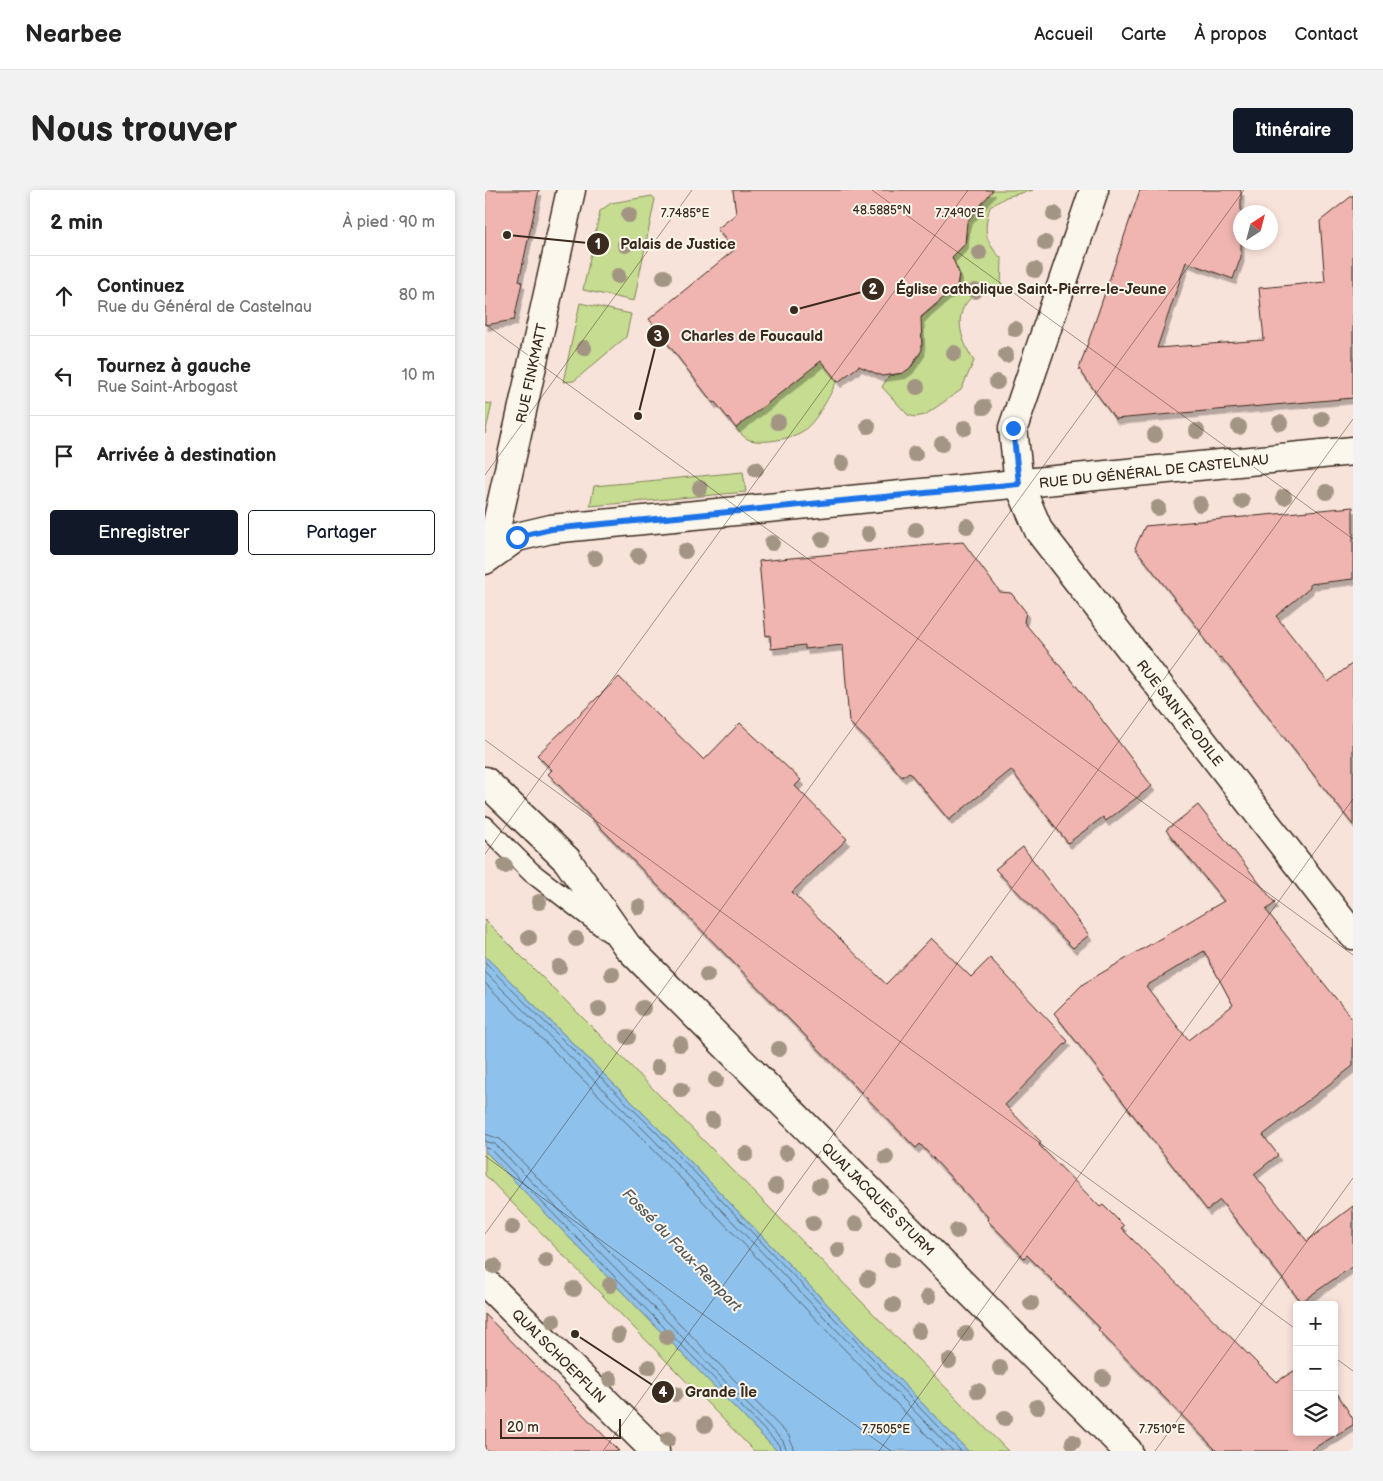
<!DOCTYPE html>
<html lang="fr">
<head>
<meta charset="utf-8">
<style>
  :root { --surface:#fff; --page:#f2f2f2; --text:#222; --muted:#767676; --line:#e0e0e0; --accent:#111827 }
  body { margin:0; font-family:"Balsamiq Sans",sans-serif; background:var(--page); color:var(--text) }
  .controls { position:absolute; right:15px; bottom:15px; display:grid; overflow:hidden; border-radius:5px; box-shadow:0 2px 8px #0003 }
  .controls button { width:45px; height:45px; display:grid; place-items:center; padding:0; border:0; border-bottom:1px solid var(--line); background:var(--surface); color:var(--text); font:25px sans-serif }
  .compass { position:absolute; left:748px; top:15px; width:45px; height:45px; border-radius:50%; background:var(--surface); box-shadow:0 2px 8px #0003; rotate:36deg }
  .scale { position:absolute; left:15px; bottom:12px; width:121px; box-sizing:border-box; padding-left:5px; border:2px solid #3b2a1e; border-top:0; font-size:14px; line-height:18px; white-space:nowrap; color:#3b2a1e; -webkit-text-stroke:4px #fbf7ec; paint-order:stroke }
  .stop { position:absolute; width:15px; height:15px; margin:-11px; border:4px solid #1a73e8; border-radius:50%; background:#fff }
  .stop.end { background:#1a73e8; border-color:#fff; box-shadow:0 1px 5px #0008 }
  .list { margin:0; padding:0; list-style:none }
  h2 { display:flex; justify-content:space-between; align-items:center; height:65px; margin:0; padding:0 20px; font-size:21px }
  h2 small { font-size:16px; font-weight:400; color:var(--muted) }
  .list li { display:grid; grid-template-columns:32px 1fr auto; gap:15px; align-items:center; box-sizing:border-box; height:80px; padding:0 20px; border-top:1px solid var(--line) }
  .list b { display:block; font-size:19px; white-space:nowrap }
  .list p { margin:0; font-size:16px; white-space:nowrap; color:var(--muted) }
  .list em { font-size:16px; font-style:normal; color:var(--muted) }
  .actions { display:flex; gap:10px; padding:15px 20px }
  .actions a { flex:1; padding:11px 0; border:1px solid var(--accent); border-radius:5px; text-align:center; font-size:18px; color:var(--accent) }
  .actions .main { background:var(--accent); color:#fff }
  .icon { flex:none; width:28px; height:28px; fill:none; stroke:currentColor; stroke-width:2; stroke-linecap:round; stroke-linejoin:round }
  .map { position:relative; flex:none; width:868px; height:1261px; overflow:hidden; border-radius:5px }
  header { display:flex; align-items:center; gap:30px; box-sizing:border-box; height:70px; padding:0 25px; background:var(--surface); border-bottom:1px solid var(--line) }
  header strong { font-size:24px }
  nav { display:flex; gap:28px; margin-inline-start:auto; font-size:18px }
  .intro { display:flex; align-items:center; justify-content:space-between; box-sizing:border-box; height:120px; padding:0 30px }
  h1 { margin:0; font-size:35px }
  .button { padding:12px 22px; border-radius:5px; background:var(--accent); color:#fff; font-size:18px; font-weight:700 }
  main { display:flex; gap:30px; padding:0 30px }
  aside { flex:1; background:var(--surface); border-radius:5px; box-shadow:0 2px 8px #0003 }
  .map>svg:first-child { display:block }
  .green { fill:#c6dc91; stroke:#808358 }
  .water { fill:#8ec1eb; stroke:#6d8599 }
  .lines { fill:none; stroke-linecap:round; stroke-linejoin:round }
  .shore { stroke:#5c6670; stroke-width:1 }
  .building { fill:#f0b5b1; stroke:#3b2a1e; fill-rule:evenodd; filter:url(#shadow) }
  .lane-casing { stroke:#3b2a1e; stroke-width:22 }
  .street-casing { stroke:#3b2a1e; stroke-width:31 }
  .secondary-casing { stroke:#3b2a1e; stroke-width:31 }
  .lane { stroke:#fbf7ec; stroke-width:19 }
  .street { stroke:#fbf7ec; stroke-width:28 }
  .secondary { stroke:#fbf7ec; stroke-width:28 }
  .tree { fill:#a39583 }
  .route { stroke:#1a73e8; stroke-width:6 }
  .ticks { fill:none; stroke:#3b2a1e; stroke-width:1; stroke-opacity:0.45 }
  .labels { text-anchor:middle; stroke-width:4; stroke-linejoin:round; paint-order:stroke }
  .street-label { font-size:14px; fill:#3b2a1e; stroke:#fbf7ec }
  .water-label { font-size:15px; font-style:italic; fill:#54575c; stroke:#fbf7ec }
  .ticks-label { font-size:12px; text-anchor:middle; fill:#3b2a1e; stroke:#fbf7ec; stroke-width:4; stroke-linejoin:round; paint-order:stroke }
  .leader { fill:none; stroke:#3b2a1e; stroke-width:2 }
  .callout-dot { fill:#3b2a1e; stroke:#fbf7ec; stroke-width:2 }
  .mark-label { font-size:15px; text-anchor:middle; font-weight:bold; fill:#fff }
  .callout-label { font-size:15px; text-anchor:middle; font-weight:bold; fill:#3b2a1e; stroke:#fbf7ec; stroke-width:4; stroke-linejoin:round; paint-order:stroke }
</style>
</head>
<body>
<header>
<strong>Nearbee</strong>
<nav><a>Accueil</a><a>Carte</a><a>À propos</a><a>Contact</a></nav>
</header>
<div class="intro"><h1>Nous trouver</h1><a class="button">Itinéraire</a></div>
<main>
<aside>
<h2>2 min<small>À pied · 90 m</small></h2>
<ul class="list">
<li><svg class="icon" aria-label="ahead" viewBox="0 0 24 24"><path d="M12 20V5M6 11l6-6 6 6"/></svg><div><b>Continuez</b><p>Rue du Général de Castelnau</p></div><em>80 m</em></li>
<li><svg class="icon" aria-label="left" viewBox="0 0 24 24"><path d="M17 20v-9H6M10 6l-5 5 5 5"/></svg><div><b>Tournez à gauche</b><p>Rue Saint-Arbogast</p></div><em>10 m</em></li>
<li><svg class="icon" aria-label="arrive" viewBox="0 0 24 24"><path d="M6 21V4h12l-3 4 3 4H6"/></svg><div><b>Arrivée à destination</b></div></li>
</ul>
<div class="actions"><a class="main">Enregistrer</a><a>Partager</a></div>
</aside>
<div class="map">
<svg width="868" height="1261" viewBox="0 0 868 1261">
  <defs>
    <filter id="shadow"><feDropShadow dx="3" dy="5.5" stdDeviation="0" flood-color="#0004"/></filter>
  </defs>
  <rect width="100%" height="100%" fill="#f8e3da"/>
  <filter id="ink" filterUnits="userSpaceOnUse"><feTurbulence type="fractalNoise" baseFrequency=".02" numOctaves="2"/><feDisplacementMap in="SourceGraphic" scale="10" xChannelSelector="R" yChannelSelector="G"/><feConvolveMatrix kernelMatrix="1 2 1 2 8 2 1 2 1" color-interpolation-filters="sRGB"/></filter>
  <g filter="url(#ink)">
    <path class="green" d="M488 0H548L521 7 505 17C498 41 500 52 517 69L516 97C509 99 499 100 493 103 465 119 475 149 489 171L476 200 440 225 430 227 423 225 397 197 404 186C433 184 445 154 432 131L455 112 454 104 457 106 472 96C477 83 472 75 460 70L480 54 482 43 478 36 493 19 494 13Z
      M167 6 170 9 149 111 98 100 115 21 126 13Z
      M95 113 146 124 141 147 89 191 78 192Z
      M328 170 331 175 336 171 352 190C346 204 331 232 318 241 306 249 279 254 265 250 259 248 255 243 251 238L283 212 291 199 295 203 321 183Z
      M0 213 7 214 0 244Z
      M258 282 261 302 105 316 109 296Z
      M0 730 130 860 523 1261H483L175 940 0 766Z
      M0 961 292 1261H269L0 985Z"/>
    <path class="water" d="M0 766 175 940 483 1261H292L0 961Z"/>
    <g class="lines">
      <path class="shore" d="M0 773 172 943 476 1261
        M0 782 167 948 468 1261
        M0 793 162 953 457 1261
        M0 944 15 949 304 1246 309 1261
        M0 951 10 954 298 1251 302 1261
        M0 958 5 959 294 1255 295 1261"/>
    </g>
    <path class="building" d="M0 0H54L34 91 37 92 29 130 0 135Z
      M248 0H508L482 32 480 54 467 67 474 83 472 96 436 127 437 160 425 178 418 183 397 186 374 176 353 192 336 171 251 238 230 212 228 213 164 129 249 60 232 39 251 24Z
      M655 0H756V67L748 89 701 72 672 158 779 150 774 98 840 92 835 31 868 5V208L630 229 594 179Z
      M868 317V389L825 394V398L791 426 843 492 868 473V635L737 468 733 467 716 445V442L650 358 660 336Z
      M478 352 515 402 526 403 541 422 539 432 589 493 667 596 621 631 618 627 583 653 526 580 464 630 424 582 417 587 400 567 364 532 358 455 320 459V455L286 459 285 445 281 446 274 371Z
      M134 487 219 570 255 533 316 590 310 596 362 649 307 702 401 794 446 748 486 787 505 768 583 851 520 915 556 952 554 955 615 1017 618 1015 639 1036 636 1038 791 1192 812 1179V1242H849V1198L868 1229V1235L824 1261H732L613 1140 615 1138 542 1065 539 1068 517 1045 502 1030 503 1027 435 954 431 958 63 584 67 580 52 565Z
      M713 615 790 713 781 720 868 830V876L778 945 793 965 769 984 822 1051 868 1016V1076L816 1112 735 1010 722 1020 569 823 598 794 739 711 681 640ZM719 761 748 815 703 850 661 796Z
      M538 657 604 745 588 758 510 679Z
      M0 1124 134 1261H0Z"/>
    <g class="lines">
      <defs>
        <path id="lane" d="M0 636 46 682 124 742"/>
        <path id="street" d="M609 0 528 238 534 294 554 341 868 745
          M5 365 86 0
          M0 1092 170 1261"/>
        <path id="secondary" d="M0 370 32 347 66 339 868 261
          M0 591 82 670 142 756 643 1261"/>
      </defs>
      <use href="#lane" class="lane-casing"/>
      <use href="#street" class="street-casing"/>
      <use href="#secondary" class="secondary-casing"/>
      <use href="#lane" class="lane"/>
      <use href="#street" class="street"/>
      <use href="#secondary" class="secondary"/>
    </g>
    <g class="tree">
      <circle cx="569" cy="24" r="8"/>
      <circle cx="144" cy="25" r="8"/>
      <circle cx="560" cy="53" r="8"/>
      <circle cx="140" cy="55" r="8"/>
      <circle cx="494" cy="63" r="8"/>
      <circle cx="550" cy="80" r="8"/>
      <circle cx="133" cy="86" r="8"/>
      <circle cx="179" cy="87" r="8"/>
      <circle cx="490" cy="101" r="8"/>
      <circle cx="530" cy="139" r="8"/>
      <circle cx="99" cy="158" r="8"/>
      <circle cx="469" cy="163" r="8"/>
      <circle cx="521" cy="165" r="8"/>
      <circle cx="512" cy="192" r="8"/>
      <circle cx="432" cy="197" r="8"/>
      <circle cx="499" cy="217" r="8"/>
      <circle cx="837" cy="229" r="8"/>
      <circle cx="293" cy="232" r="8"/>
      <circle cx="795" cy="233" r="8"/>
      <circle cx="383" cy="236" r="8"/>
      <circle cx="754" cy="237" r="8"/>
      <circle cx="480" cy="238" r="8"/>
      <circle cx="712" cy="241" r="8"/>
      <circle cx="670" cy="245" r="8"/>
      <circle cx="457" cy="254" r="8"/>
      <circle cx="430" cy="264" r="8"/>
      <circle cx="357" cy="273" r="8"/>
      <circle cx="271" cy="279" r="8"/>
      <circle cx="215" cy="298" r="8"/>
      <circle cx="841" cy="302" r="8"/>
      <circle cx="799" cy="307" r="8"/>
      <circle cx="757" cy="311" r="8"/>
      <circle cx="715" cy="314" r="8"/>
      <circle cx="673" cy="318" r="8"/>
      <circle cx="482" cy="336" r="8"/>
      <circle cx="431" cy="340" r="8"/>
      <circle cx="383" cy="344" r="8"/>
      <circle cx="337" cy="349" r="8"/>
      <circle cx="287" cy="353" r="8"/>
      <circle cx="200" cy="361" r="8"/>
      <circle cx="153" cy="366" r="8"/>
      <circle cx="110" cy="368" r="8"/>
      <circle cx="20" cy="676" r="8"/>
      <circle cx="54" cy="712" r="8"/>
      <circle cx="154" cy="717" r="8"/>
      <circle cx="44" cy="748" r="8"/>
      <circle cx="91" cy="749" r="8"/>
      <circle cx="74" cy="777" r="8"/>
      <circle cx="127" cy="784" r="8"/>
      <circle cx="222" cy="785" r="8"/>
      <circle cx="158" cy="818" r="8"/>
      <circle cx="114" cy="819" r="8"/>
      <circle cx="143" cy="847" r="8"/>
      <circle cx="195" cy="854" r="8"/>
      <circle cx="294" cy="859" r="8"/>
      <circle cx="173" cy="877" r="8"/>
      <circle cx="231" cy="890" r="8"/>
      <circle cx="196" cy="900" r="8"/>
      <circle cx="227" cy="930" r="8"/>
      <circle cx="301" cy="963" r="8"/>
      <circle cx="261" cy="964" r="8"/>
      <circle cx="401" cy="967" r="8"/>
      <circle cx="291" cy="996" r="8"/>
      <circle cx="335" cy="996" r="8"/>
      <circle cx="328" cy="1033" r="8"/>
      <circle cx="371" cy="1034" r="8"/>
      <circle cx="27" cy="1037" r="8"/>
      <circle cx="472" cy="1041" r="8"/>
      <circle cx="353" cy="1060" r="8"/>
      <circle cx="61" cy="1070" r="8"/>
      <circle cx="407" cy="1070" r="8"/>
      <circle cx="9" cy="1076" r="8"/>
      <circle cx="383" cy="1089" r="8"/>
      <circle cx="125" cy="1095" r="8"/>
      <circle cx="89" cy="1099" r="8"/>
      <circle cx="443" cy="1107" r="8"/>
      <circle cx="546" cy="1113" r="8"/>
      <circle cx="408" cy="1115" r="8"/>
      <circle cx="68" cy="1131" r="8"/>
      <circle cx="434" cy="1141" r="8"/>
      <circle cx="481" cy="1144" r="8"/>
      <circle cx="133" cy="1145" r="8"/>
      <circle cx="182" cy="1147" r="8"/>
      <circle cx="464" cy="1171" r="8"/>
      <circle cx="164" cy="1177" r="8"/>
      <circle cx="515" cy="1178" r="8"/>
      <circle cx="618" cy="1188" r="8"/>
      <circle cx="125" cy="1189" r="8"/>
      <circle cx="493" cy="1201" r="8"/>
      <circle cx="190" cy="1204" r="8"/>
      <circle cx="552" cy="1217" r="8"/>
      <circle cx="520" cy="1228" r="8"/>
      <circle cx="220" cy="1235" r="8"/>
      <circle cx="183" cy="1249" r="8"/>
      <circle cx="588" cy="1252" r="8"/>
    </g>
  </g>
  <g class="lines" filter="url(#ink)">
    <path class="route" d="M32 347 66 339 534 294 528 238"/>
  </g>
  <path class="ticks" d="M387 0 868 349M0 134 868 765M0 285 207 0M0 550 812 1140M0 664 483 0M0 966 406 1261M0 1044 759 0M849 1167 868 1181M118 1261 868 229M394 1261 868 609M670 1261 868 988"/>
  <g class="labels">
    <g class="street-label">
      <text transform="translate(46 183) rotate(-78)" y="5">RUE FINKMATT</text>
      <text transform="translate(669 281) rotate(-6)" y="5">RUE DU GÉNÉRAL DE CASTELNAU</text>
      <text transform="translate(695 523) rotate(52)" y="5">RUE SAINTE-ODILE</text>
      <text transform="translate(393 1009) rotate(45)" y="5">QUAI JACQUES STURM</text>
      <text transform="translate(74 1166) rotate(45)" y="5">QUAI SCHOEPFLIN</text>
    </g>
    <g class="water-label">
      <text transform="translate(197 1060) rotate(46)" y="5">Fossé du Faux-Rempart</text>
    </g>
  </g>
  <g class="ticks-label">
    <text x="397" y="24">48.5885°N</text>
    <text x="200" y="27">7.7485°E</text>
    <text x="475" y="27">7.7490°E</text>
    <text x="401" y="1243">7.7505°E</text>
    <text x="677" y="1243">7.7510°E</text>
  </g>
  <path class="leader" d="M22 45L113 54M309 120L388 99M153 226L173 146M90 1144L178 1202"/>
  <g class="callout-dot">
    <circle cx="22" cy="45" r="5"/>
    <circle cx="309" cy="120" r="5"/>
    <circle cx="153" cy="226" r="5"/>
    <circle cx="90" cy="1144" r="5"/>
    <circle cx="113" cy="54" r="12"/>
    <circle cx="388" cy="99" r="12"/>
    <circle cx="173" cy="146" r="12"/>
    <circle cx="178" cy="1202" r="12"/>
  </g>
  <g class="mark-label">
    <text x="113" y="59">1</text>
    <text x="388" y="104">2</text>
    <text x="173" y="151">3</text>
    <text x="178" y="1207">4</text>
  </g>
  <g class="callout-label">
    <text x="193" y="59">Palais de Justice</text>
    <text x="546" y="104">Église catholique Saint-Pierre-le-Jeune</text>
    <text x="267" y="151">Charles de Foucauld</text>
    <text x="236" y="1207">Grande Île</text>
  </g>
</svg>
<div class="controls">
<button>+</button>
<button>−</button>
<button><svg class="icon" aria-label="layers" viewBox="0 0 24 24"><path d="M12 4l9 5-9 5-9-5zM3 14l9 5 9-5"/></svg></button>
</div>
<svg class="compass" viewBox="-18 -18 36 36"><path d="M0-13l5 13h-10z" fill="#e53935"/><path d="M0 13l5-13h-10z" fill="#767676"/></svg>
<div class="scale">20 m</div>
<div class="stop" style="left:32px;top:347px"></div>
<div class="stop end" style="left:528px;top:238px"></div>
</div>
</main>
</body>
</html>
